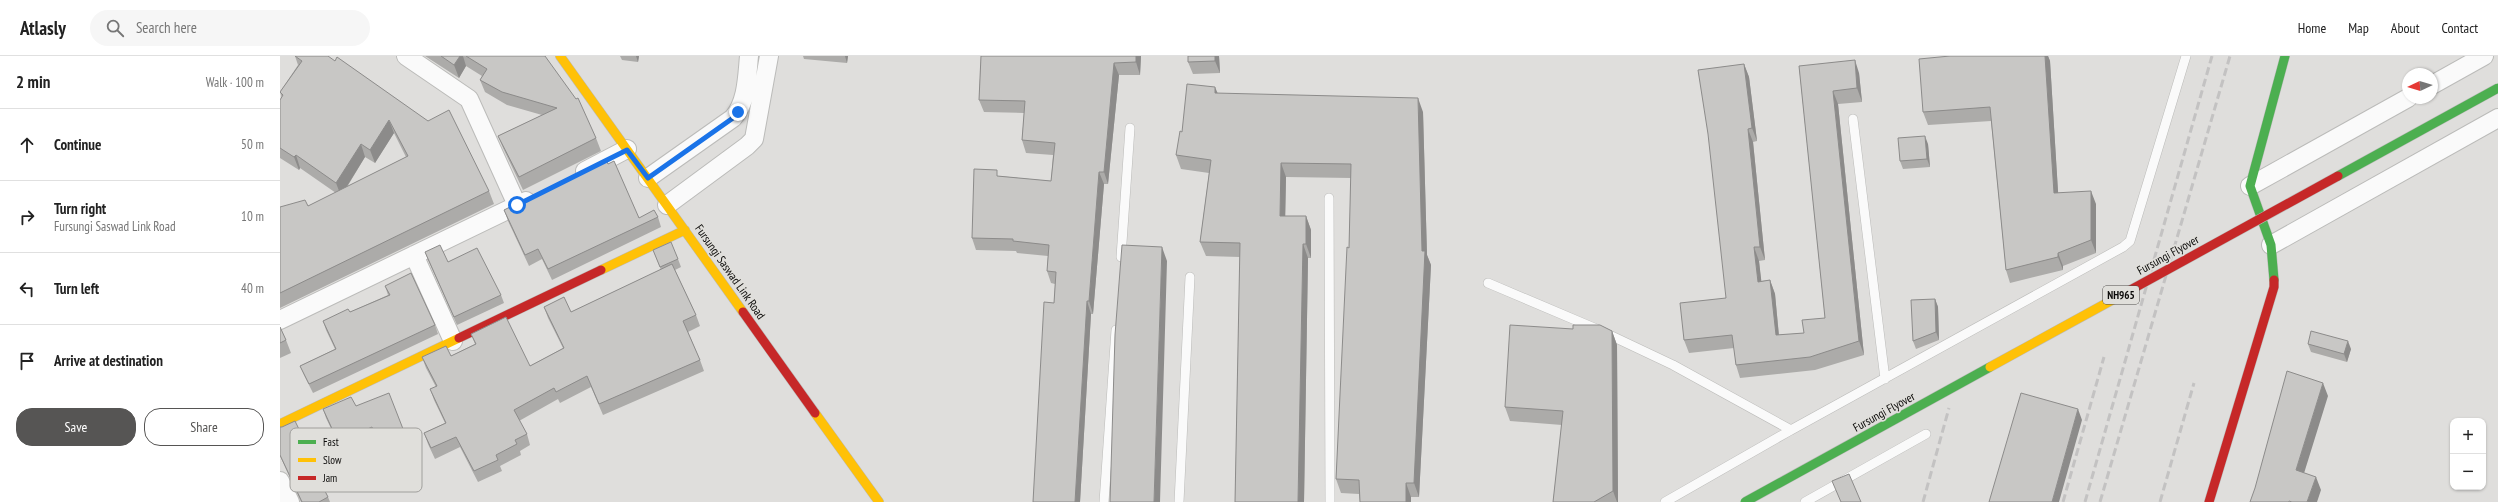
<!DOCTYPE html>
<html lang="en">
<head>
<meta charset="utf-8">
<style>
  :root { --surface:#fff; --page:#f6f6f6; --text:#222; --muted:#767676; --line:#e0e0e0; --accent:#565554 }
  body { margin:0; font-family:"PT Sans Narrow",sans-serif; background:var(--page); color:var(--text) }
  .controls { position:absolute; right:12px; bottom:12px; display:grid; overflow:hidden; border-radius:8px; box-shadow:0 1px 3px #0004 }
  .controls button { width:36px; height:36px; display:grid; place-items:center; padding:0; border:0; border-bottom:1px solid var(--line); background:var(--surface); color:var(--text); font:20px sans-serif }
  .compass { position:absolute; left:2122px; top:12px; width:36px; height:36px; border-radius:50%; background:var(--surface); box-shadow:0 1px 3px #0004; rotate:266deg }
  .stop { position:absolute; width:12px; height:12px; margin:-9px; border:3px solid #1a73e8; border-radius:50%; background:#fff }
  .stop.end { background:#1a73e8; border-color:#fff; box-shadow:0 1px 4px #0008 }
  .list { margin:0; padding:0; list-style:none }
  h2 { display:flex; justify-content:space-between; align-items:center; height:52px; margin:0; padding:0 16px; font-size:17px }
  h2 small { font-size:13px; font-weight:400; color:var(--muted) }
  .list li { display:grid; grid-template-columns:26px 1fr auto; gap:12px; align-items:center; box-sizing:border-box; height:72px; padding:0 16px; border-top:1px solid var(--line) }
  .list b { display:block; font-size:15px; white-space:nowrap }
  .list p { margin:0; font-size:13px; white-space:nowrap; color:var(--muted) }
  .list em { font-size:13px; font-style:normal; color:var(--muted) }
  .actions { display:flex; gap:8px; padding:12px 16px }
  .actions a { flex:1; padding:9px 0; border:1px solid var(--accent); border-radius:16px; text-align:center; font-size:14px; color:var(--accent) }
  .actions .main { background:var(--accent); color:#fff }
  .icon { flex:none; width:22px; height:22px; fill:none; stroke:currentColor; stroke-width:2; stroke-linecap:round; stroke-linejoin:round }
  .map { position:relative; flex:none; width:2218px; height:446px; overflow:hidden }
  header { display:flex; align-items:center; gap:24px; box-sizing:border-box; height:56px; padding:0 20px; background:var(--surface); border-bottom:1px solid var(--line) }
  header strong { font-size:19px }
  nav { display:flex; gap:22px; margin-inline-start:auto; font-size:14px }
  .search { width:280px; height:36px; background:var(--page); display:flex; align-items:center; gap:10px; box-sizing:border-box; padding:0 14px; border-radius:22px; color:var(--muted); font-size:15px }
  main { display:flex }
  aside { flex:1; background:var(--surface) }
  .map>svg:first-child { display:block }
  .lines { fill:none; stroke-linecap:round; stroke-linejoin:round }
  .lane-casing { stroke:#bbbbb9; stroke-width:10 }
  .street-casing { stroke:#bbbbb9; stroke-width:20 }
  .fast-casing { stroke:#bbbbb9; stroke-width:10 }
  .slow-casing { stroke:#bbbbb9; stroke-width:10 }
  .jam-casing { stroke:#bbbbb9; stroke-width:10 }
  .lane { stroke:#fafafa; stroke-width:9 }
  .street { stroke:#fafafa; stroke-width:18 }
  .fast { stroke:#4caf50; stroke-width:9 }
  .slow { stroke:#ffc107; stroke-width:9 }
  .jam { stroke:#c62828; stroke-width:9 }
  .rail { stroke:#c3c2c2; stroke-width:3; stroke-dasharray:8 4; stroke-linecap:butt }
  .fast-bridge-casing { stroke:#bbbbb9; stroke-width:10; stroke-linecap:butt }
  .slow-bridge-casing { stroke:#bbbbb9; stroke-width:10; stroke-linecap:butt }
  .jam-bridge-casing { stroke:#bbbbb9; stroke-width:10; stroke-linecap:butt }
  .fast-bridge { stroke:#4caf50; stroke-width:9 }
  .slow-bridge { stroke:#ffc107; stroke-width:9 }
  .jam-bridge { stroke:#c62828; stroke-width:9 }
  .wall { fill:#acaba9; fill-rule:evenodd }
  .shaded-wall { fill:#8c8b8a }
  .building { fill:#c8c7c5; stroke:#8c8b8a }
  .route { stroke:#1a73e8; stroke-width:5 }
  .labels { text-anchor:middle; stroke-width:3.5; stroke-linejoin:round; paint-order:stroke }
  .shield { fill:#e0dfdb; stroke:#4c4b49; stroke-width:1 }
  .shield-label { font-size:11px; font-weight:bold; fill:#0c0b0a }
  .street-label { font-size:12px; fill:#0c0b0a; stroke:#e0dfdb }
  .key { fill:#e0dfdb; stroke:#a09f9c; stroke-width:1 }
  .key-label { font-size:11px; fill:#0c0b0a }
</style>
</head>
<body>
<header>
<strong>Atlasly</strong>
<div class="search"><svg class="icon" aria-label="search" viewBox="0 0 24 24"><circle cx="10" cy="10" r="6"/><path d="M15 15l6 6"/></svg>Search here</div>
<nav><a>Home</a><a>Map</a><a>About</a><a>Contact</a></nav>
</header>
<main>
<aside>
<h2>2 min<small>Walk · 100 m</small></h2>
<ul class="list">
<li><svg class="icon" aria-label="ahead" viewBox="0 0 24 24"><path d="M12 20V5M6 11l6-6 6 6"/></svg><div><b>Continue</b></div><em>50 m</em></li>
<li><svg class="icon" aria-label="right" viewBox="0 0 24 24"><path d="M7 20v-9h11M14 6l5 5-5 5"/></svg><div><b>Turn right</b><p>Fursungi Saswad Link Road</p></div><em>10 m</em></li>
<li><svg class="icon" aria-label="left" viewBox="0 0 24 24"><path d="M17 20v-9H6M10 6l-5 5 5 5"/></svg><div><b>Turn left</b></div><em>40 m</em></li>
<li><svg class="icon" aria-label="arrive" viewBox="0 0 24 24"><path d="M6 21V4h12l-3 4 3 4H6"/></svg><div><b>Arrive at destination</b></div></li>
</ul>
<div class="actions"><a class="main">Save</a><a>Share</a></div>
</aside>
<div class="map">
<svg width="2218" height="446" viewBox="0 0 2218 446">
  <rect width="100%" height="100%" fill="#dfdedc"/>
  <g class="lines">
    <defs>
      <path id="lane" d="M1573 63 1605 323
        M1049 142 1050 446
        M841 201 850 72
        M1208 227 1319 274 1393 309 1511 374 1843 191 1850 185 1906 0
        M824 446 836 274
        M899 446 910 221
        M1385 446 1511 374
        M1525 446 1646 378"/>
      <path id="street" d="M126 0 189 43 237 149
        M2152 29 2204 0
        M305 115 347 93
        M368 122 453 62C467 46 467 21 469 0
        M1970 130 2128 42
        M387 149 467 90 474 83 489 0
        M1991 189 2218 62
        M134 199 173 285
        M0 264 246 145
        M0 425 10 446"/>
      <path id="fast" d="M1994 224 1991 189 1970 130 2005 0"/>
      <path id="slow" d="M280 0 463 256
        M321 214 405 174
        M535 357 599 446
        M0 368 179 282"/>
      <path id="jam" d="M463 256 535 357
        M179 282 321 214
        M1929 446 1994 231V224"/>
    </defs>
    <use href="#lane" class="lane-casing"/>
    <use href="#street" class="street-casing"/>
    <use href="#fast" class="fast-casing"/>
    <use href="#slow" class="slow-casing"/>
    <use href="#jam" class="jam-casing"/>
    <use href="#lane" class="lane"/>
    <use href="#street" class="street"/>
    <use href="#fast" class="fast"/>
    <use href="#slow" class="slow"/>
    <use href="#jam" class="jam"/>
    <path class="rail" d="M1643 446 1669 352
      M1783 446 1824 301
      M1805 446 1932 0
      M1820 446 1950 0
      M1880 446 1914 327"/>
    <defs>
      <path id="fast-bridge" d="M2058 120 2218 32
        M1465 446 1710 311"/>
      <path id="slow-bridge" d="M1710 311 1845 237"/>
      <path id="jam-bridge" d="M1845 237 2058 120"/>
    </defs>
    <use href="#fast-bridge" class="fast-bridge-casing"/>
    <use href="#slow-bridge" class="slow-bridge-casing"/>
    <use href="#jam-bridge" class="jam-bridge-casing"/>
    <use href="#fast-bridge" class="fast-bridge"/>
    <use href="#slow-bridge" class="slow-bridge"/>
    <use href="#jam-bridge" class="jam-bridge"/>
  </g>
  <path class="wall" d="M15 0 209 135 214 148 0 252V151L28 150 56 137 20 112 19 114 0 102V44L2 42 0 36 18 9ZM114 77 126 101 67 131 85 101 95 107Z
    M145 0H265L316 82 321 95 243 134 223 92 218 80 262 59 227 49 205 36 200 24 202 20 186 10 179 22Z
    M340 0H359L358 6 342 4Z
    M523 0H568L567 7 524 3Z
    M701 0H861L860 19H839L828 128H824L813 258H811L800 446H753L774 247 775 228 771 227 767 215 768 200 737 197 736 195 696 194 692 182 719 120 771 125 773 99 746 97 742 84 744 57 704 56 699 44Z
    M908 0H939L940 17 913 18 908 6Z
    M1670 0H1768L1770 5 1778 137 1816 148V197L1783 210V214L1730 227 1726 214 1711 65 1648 69 1643 56Z
    M1464 8 1469 21 1477 85 1473 86 1485 204 1479 205 1481 225 1490 224 1495 238 1499 279 1524 277 1545 262 1519 10 1579 17 1582 46 1558 48 1584 299 1535 314 1460 322 1456 309 1454 292 1409 297 1404 284 1446 242Z
    M938 38 1143 56 1147 199 1151 209 1139 441H1131V446H1080L1079 438 1061 437 1056 423 1069 192 1071 122 1006 121 1005 160H1026L1031 174V202H1028L1024 446H955L960 201 926 200 920 186 929 117 901 113 896 99 902 76Z
    M1648 88 1650 111 1623 113 1620 105Z
    M328 108 359 162 378 161 381 171 272 224 262 203 249 210 228 165 224 154Z
    M373 194 398 203 401 211 395 214 416 259 420 270 408 276 420 304 424 315 323 359 311 331 280 347 278 343 239 365 247 378 250 389 240 395 241 399 220 410 222 415 198 426 180 391 155 403 148 388 144 377 165 367 154 344 150 333 156 331 146 312 142 301 171 300 195 288 191 278 250 310 283 292 268 262 264 251 291 256 381 214Z
    M145 196 168 206 221 239 224 247 177 269 148 204Z
    M105 230 155 269 158 278 33 337 24 319 20 310 55 293 46 274 43 265 70 256 108 239Z
    M1655 243 1658 251 1659 284 1636 293 1633 285Z
    M0 271 6 284 11 297 0 302Z
    M1293 273 1332 275 1337 289 1338 446H1273L1282 369 1230 365 1225 351Z
    M2028 288 2071 293 2067 306 2031 296Z
    M76 350 125 378 128 386 103 398 95 379 66 392 61 383 57 385 46 362 43 353Z
    M0 371 31 398 34 407 31 408 48 441 50 446H21L0 400Z"/>
  <path class="shaded-wall" d="M180 0H183L186 10 179 22 174 9Z
    M356 0H359L358 6Z
    M565 0H568L567 7Z
    M856 0H861L860 19 856 6Z
    M935 0H939L940 17 935 5Z
    M1765 0H1768L1770 5 1779 151 1774 137Z
    M1575 4 1579 17 1582 46 1577 32Z
    M834 7 839 19 828 128 824 116Z
    M1464 8 1469 21 1477 85 1472 72Z
    M935 31 941 45 935 37Z
    M1553 35 1558 48 1584 299 1579 285Z
    M1138 42 1143 56 1147 199 1151 209 1139 441 1134 427 1142 195Z
    M109 64 114 77 95 107 90 94Z
    M1468 73 1473 86 1485 204 1480 191Z
    M1645 80 1648 88 1650 111 1647 103Z
    M81 88 85 101 61 140 56 127Z
    M16 99 20 112 19 114 14 101Z
    M1001 107 1006 121 1005 174 1000 160Z
    M819 116 824 128 813 258 809 245Z
    M1811 135 1816 148V197L1811 184Z
    M1026 160 1031 174V202L1026 188Z
    M1023 188 1028 202 1024 446H1018Z
    M882 191 887 205 880 446H874Z
    M1474 191 1479 205 1483 239 1478 226Z
    M1778 197 1783 210V214L1778 201Z
    M1490 224 1495 238 1500 292 1496 279Z
    M1655 243 1658 251 1659 284 1656 276Z
    M807 245 811 258 800 446H795Z
    M1332 275 1337 289 1338 446H1337L1333 435Z
    M2068 285 2071 293 2067 306 2064 298Z
    M2043 327 2048 340 2021 427 2016 414Z
    M1798 353 1802 364 1779 446H1772Z
    M2036 421 2041 434 2037 446H2027Z
    M1126 427 1131 441V446H1126Z"/>
  <path class="building" d="M15 0H48L55 5 57 1 148 65 169 54 209 135 0 237V151L25 144 28 150 128 100 109 64 90 94 81 88 56 127 16 99 14 101 0 92V44L3 39 0 36 22 5Z
    M161 0H180L174 9Z
    M186 0H265L296 43 298 42 316 82 239 121 218 80 277 52 222 36 200 24 207 13Z
    M701 0H856V6L834 7 824 116H819L809 245H807L795 446H753L764 246 774 247 776 216 767 215 769 189 733 185V183L692 182 694 113 717 114V120L771 125 775 87 742 84 745 45 699 44Z
    M908 0H935V5L908 6Z
    M1670 0H1765L1774 137 1811 135V184L1778 197V201L1726 214 1710 51 1643 56 1639 3Z
    M1575 4 1577 32 1553 35 1579 285 1530 301 1456 309 1452 279 1404 284 1400 247 1446 242 1428 78 1418 14 1464 8 1472 72 1468 73 1480 191H1474L1478 226 1490 224 1496 279 1524 277 1522 264 1545 262 1519 10Z
    M907 28 935 31V37L1138 42 1142 195H1145L1134 427H1126V446H1080L1079 424 1056 423 1067 191 1069 192 1071 108 1001 107 1000 160H1026V188H1023L1018 446H955L960 187 920 186 931 104 896 99 900 75 902 76Z
    M1645 80 1647 103 1620 105 1618 82Z
    M326 103 328 108 334 105 359 162 374 154 378 161 268 213 258 193 245 199 224 154Z
    M391 186 398 203 380 211 373 194Z
    M160 189 168 206 197 192 221 239 174 261 145 196Z
    M842 189 882 191 874 446H830L835 279Z
    M392 208 416 259 403 265 420 304 319 348 307 320 276 336 274 332 234 354 247 378 235 384 237 388 216 399 218 404 194 415 176 381 151 392 144 377 166 367 150 333 157 330 142 301 166 290 171 300 196 288 191 278 226 261 250 310 284 292 264 251 284 241 291 256Z
    M131 217 155 269 29 328 20 310 56 293 43 265 68 253 70 256 110 239 105 230Z
    M1655 243 1656 276 1633 285 1631 244Z
    M1230 269 1293 273V269H1320L1332 275 1333 435 1314 446H1273L1283 355 1225 351Z
    M0 271 6 284 0 287Z
    M2031 275 2068 285 2064 298 2028 288Z
    M2007 315 2043 327 2016 414 2036 421 2027 446H2012L2009 445V446H1970L1975 432Z
    M109 337 125 378 100 389 92 371 63 384 58 375 54 377 43 353 71 341 76 350Z
    M1741 337 1798 353 1772 446H1709Z
    M15 365 31 398 27 400 48 441 39 446H22L0 399V371H2Z
    M1569 418 1581 446H1561L1552 425Z"/>
  <g class="lines">
    <path class="route" d="M237 149 347 94 368 122 453 62 458 56"/>
  </g>
  <g class="labels">
    <rect class="shield" x="1823" y="230" width="36" height="18" rx="3"/>
    <g class="shield-label">
      <text x="1841" y="243">NH965</text>
    </g>
    <g class="street-label">
      <text transform="translate(1888 199) rotate(-29)" y="4">Fursungi Flyover</text>
      <text transform="translate(450 216) rotate(55)" y="4">Fursungi Saswad Link Road</text>
      <text transform="translate(1604 356) rotate(-29)" y="4">Fursungi Flyover</text>
    </g>
  </g>
  <rect x="10" y="372" width="132" height="64" rx="6" class="key"/>
  <rect x="18" y="384" width="18" height="4" fill="#4caf50"/>
  <rect x="18" y="402" width="18" height="4" fill="#ffc107"/>
  <rect x="18" y="420" width="18" height="4" fill="#c62828"/>
  <g class="key-label">
    <text x="43" y="390">Fast</text>
    <text x="43" y="408">Slow</text>
    <text x="43" y="426">Jam</text>
  </g>
</svg>
<div class="controls">
<button>+</button>
<button>−</button>
</div>
<svg class="compass" viewBox="-18 -18 36 36"><path d="M0-13l5 13h-10z" fill="#e53935"/><path d="M0 13l5-13h-10z" fill="#767676"/></svg>
<div class="stop" style="left:237px;top:149px"></div>
<div class="stop end" style="left:458px;top:56px"></div>
</div>
</main>
</body>
</html>
